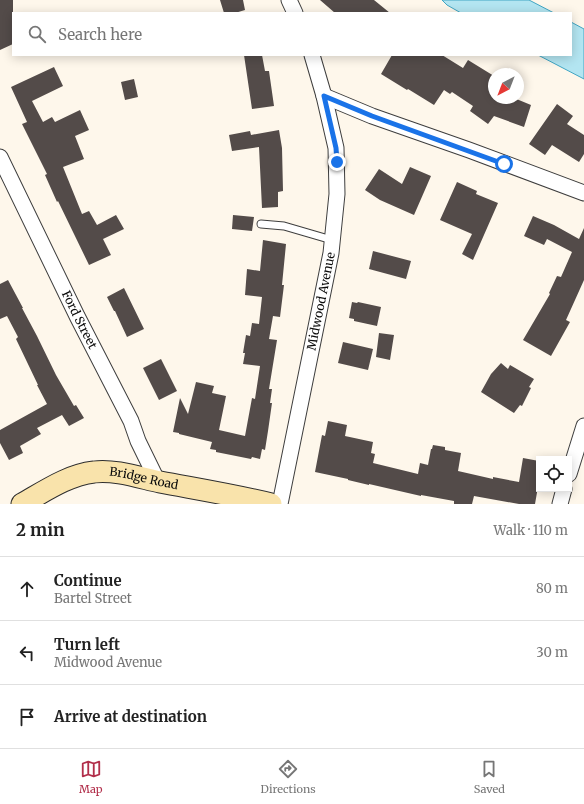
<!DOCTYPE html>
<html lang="en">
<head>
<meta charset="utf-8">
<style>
  :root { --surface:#fff; --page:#f2f2f2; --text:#222; --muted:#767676; --line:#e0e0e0; --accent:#b12e4a }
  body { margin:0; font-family:Merriweather,serif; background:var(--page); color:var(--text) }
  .controls { position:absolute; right:12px; bottom:12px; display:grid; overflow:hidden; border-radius:0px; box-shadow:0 2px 10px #0003 }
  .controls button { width:36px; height:36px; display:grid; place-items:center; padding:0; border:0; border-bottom:1px solid var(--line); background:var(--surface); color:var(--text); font:20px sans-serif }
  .compass { position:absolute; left:488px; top:68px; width:36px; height:36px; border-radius:50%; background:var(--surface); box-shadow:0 2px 10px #0003; rotate:222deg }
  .stop { position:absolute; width:12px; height:12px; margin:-9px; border:3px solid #1a73e8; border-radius:50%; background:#fff }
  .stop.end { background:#1a73e8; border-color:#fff; box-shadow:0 1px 4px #0008 }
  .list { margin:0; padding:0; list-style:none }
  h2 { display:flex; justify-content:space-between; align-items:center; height:52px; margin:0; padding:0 16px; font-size:17px }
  h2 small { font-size:13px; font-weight:400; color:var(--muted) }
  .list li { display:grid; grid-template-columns:26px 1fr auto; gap:12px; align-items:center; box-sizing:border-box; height:64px; padding:0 16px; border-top:1px solid var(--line) }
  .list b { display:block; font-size:15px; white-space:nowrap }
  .list p { margin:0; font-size:13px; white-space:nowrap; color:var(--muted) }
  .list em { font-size:13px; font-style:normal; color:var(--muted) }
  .icon { flex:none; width:22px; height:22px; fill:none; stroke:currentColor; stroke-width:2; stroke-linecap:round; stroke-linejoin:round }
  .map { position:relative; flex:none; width:584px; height:504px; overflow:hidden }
  .search { position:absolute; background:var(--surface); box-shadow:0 2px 10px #0003; left:12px; right:12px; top:12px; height:44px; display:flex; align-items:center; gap:10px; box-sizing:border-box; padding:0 14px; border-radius:0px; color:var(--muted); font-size:15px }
  .sheet { height:244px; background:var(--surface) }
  nav { display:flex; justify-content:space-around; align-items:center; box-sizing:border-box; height:56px; border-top:1px solid var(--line); background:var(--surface); font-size:11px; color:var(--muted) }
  nav a { display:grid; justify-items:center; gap:2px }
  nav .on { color:var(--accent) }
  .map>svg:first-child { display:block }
  .water { fill:#b3e5f1; stroke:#40a5c3 }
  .building { fill:#534b49 }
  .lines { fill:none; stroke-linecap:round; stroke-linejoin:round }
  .lane-casing { stroke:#3e3e3e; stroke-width:9 }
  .street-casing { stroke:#3e3e3e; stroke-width:17 }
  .secondary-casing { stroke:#2d2d2d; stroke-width:23 }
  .lane { stroke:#fff; stroke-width:7 }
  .street { stroke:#fff; stroke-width:15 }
  .secondary { stroke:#f9e3ab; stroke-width:21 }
  .route { stroke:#1a73e8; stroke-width:5 }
  .labels { text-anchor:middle; stroke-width:4; stroke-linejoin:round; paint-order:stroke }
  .street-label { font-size:12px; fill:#0b0b0b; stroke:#fff }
</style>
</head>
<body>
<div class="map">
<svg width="584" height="504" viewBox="0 0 584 504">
  <rect width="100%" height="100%" fill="#fef7eb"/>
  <path class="water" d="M442 0H529L554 13H461L447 5Z
    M571 22 584 29V79L538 55H571Z"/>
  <path class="building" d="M0 0H13V44L0 50Z
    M220 0H243L245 10 235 13H224Z
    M320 0H374L390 13H335Z
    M244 55H262L265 71H269L274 106 252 109Z
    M392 55H442L463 68 468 60 494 76V98H514L531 105 524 127 494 116 488 124 470 111 473 106 452 92 450 94 444 90 434 105 408 89 407 90 381 74Z
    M54 67 63 86 32 101 43 122 52 117 55 122 80 110 89 130 75 136 84 159 63 167 82 214 89 211 97 225 116 215 124 229 103 239 111 255 89 265 58 201 57 202 45 175 47 174 22 124 27 122 11 87Z
    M134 79 138 97 125 100 121 82Z
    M557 104 573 116 567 124 584 135V154L579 162 552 145 545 155 529 144Z
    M279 130 282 148 283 191 278 192V207L262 208 259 147 232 151 229 135 250 131 251 135Z
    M410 167 431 176 414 215 380 200 365 190 379 169 402 184Z
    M457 182 477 191 476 194 498 203 473 260 462 254 472 234 440 220Z
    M233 215 254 217 252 231 232 229Z
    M533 216 554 225 579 239 584 228V280L566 320 570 322 551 356 523 340 550 294 549 293 557 276 561 277 572 252 547 239 544 245 524 236Z
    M263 240 286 244 282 285H284L280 317 273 316 269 339 277 340 269 389H272L270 403H272L268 431 265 450 262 449 260 459 252 457 251 459 216 452V450L210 449 212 442 179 434V433L173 432 180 398 188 414 196 382 214 386 212 393 226 396 219 430 245 436 252 398 255 399 260 366 243 364 245 353H243L246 335 250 336 252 323 259 324 262 297 245 295 247 269 260 271Z
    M373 251 411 261 406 279 369 269Z
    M8 280 23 308H22L37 336 56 375 74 406 76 405 84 418 69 426 62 415 37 428 41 434 20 446 23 453 9 460 0 443V430L47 404 37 385H38L16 339 18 337 7 316 0 319V284Z
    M124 288 144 329 127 337 115 311H114L107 297Z
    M352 302 357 303 358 302 381 307 377 326 354 321V319L349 318Z
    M379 333 394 335 390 360 376 357Z
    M343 342 373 349 368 370 338 363Z
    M161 359 177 391 159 400 143 368Z
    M501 363 508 369 510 365 534 379 529 387 531 388 522 406 520 405 514 413 481 392 491 374Z
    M328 421 347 425 345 436 373 442 371 453 375 454 373 463 418 474 420 463 428 465 431 449H432L433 445 445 447V450L461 453 458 471 493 479V477L519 482 523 458 539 461V481L535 504H519L474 496 472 504H454V501L421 495V496L369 484V485L348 480V479L315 472 322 435 325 436Z"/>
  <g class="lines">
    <defs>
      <path id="lane" d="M261 224 284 226 332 240"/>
      <g id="street">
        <path d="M289 0 295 13"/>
        <path d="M324 96 372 116 469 150 584 193"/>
        <path id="s1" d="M0 157 77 316 131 421 138 441 158 482"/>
        <path d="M569 474 584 426"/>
        <path id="s2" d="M280 504 331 253 337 194 336 148 324 96 312 55"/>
        <path d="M560 504 564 489"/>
      </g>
      <g id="secondary">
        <path id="s3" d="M22 504C45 491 68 475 94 472 114 469 141 478 160 482 197 489 234 495 271 504"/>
      </g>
    </defs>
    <use href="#lane" class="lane-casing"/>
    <use href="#street" class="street-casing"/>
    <use href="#secondary" class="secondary-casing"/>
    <use href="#lane" class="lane"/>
    <use href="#street" class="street"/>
    <use href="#secondary" class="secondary"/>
  </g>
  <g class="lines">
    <path class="route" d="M337 162 336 148 324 96 372 116 504 164"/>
  </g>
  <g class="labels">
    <g class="street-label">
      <text dy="4" stroke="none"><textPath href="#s2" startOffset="207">Midwood Avenue</textPath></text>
      <text dy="4" stroke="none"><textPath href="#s1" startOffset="181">Ford Street</textPath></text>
      <text dy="4" stroke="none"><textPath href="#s3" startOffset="130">Bridge Road</textPath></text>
    </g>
  </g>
</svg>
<div class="controls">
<button><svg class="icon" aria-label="locate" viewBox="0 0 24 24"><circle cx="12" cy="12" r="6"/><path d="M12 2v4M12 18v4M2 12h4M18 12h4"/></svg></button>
</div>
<svg class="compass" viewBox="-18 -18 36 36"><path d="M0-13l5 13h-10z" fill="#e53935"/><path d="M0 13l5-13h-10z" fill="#767676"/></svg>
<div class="stop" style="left:504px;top:164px"></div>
<div class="stop end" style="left:337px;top:162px"></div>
<div class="search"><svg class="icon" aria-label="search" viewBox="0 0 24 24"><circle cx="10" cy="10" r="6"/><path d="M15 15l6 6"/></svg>Search here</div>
</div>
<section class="sheet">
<h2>2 min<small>Walk · 110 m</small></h2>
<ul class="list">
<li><svg class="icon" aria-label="ahead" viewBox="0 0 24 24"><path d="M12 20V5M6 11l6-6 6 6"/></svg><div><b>Continue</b><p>Bartel Street</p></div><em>80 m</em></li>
<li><svg class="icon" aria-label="left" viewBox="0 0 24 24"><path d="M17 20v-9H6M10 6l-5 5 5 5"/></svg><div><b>Turn left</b><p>Midwood Avenue</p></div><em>30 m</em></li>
<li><svg class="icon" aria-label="arrive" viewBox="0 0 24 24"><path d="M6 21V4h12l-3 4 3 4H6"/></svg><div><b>Arrive at destination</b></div></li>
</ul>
</section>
<nav>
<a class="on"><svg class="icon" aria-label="map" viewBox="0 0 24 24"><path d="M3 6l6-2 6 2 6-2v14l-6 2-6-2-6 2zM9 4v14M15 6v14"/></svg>Map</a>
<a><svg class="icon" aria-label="directions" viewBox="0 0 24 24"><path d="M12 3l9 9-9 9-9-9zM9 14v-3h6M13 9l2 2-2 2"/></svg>Directions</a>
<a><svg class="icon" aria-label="saved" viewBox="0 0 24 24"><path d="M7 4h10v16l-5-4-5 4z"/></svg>Saved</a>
</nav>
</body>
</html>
